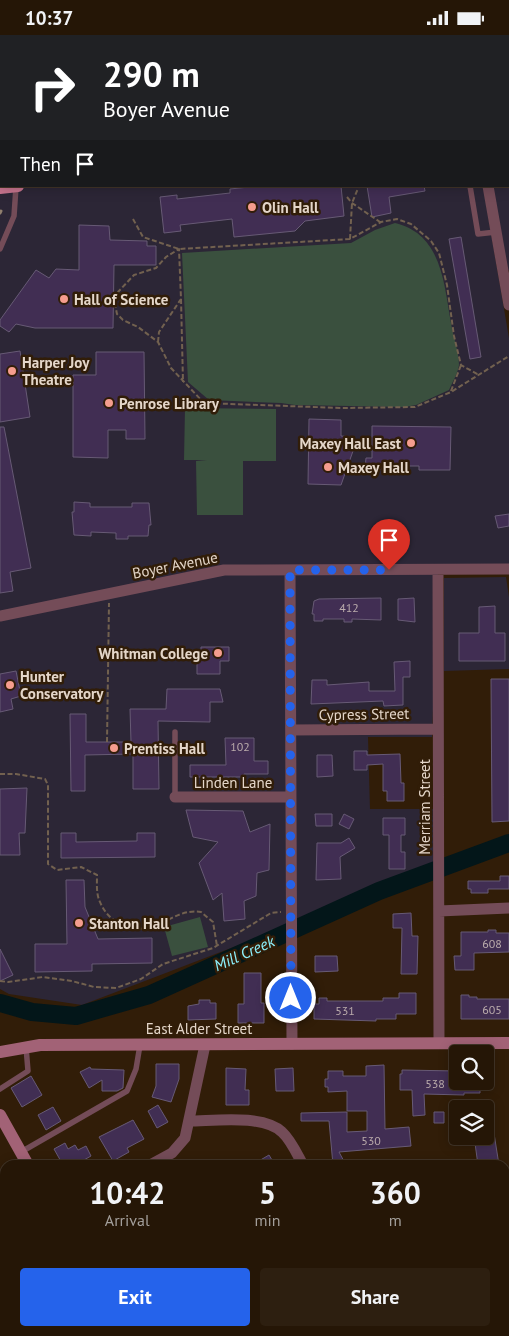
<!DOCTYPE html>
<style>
body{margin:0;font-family:"PT Sans",sans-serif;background:#2d1f10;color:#f1f3f6;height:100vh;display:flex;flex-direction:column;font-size:19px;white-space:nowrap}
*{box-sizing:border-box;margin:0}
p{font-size:16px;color:#a39f9b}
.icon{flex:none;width:28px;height:28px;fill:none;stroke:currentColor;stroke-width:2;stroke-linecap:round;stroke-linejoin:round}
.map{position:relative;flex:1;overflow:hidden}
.drawer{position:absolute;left:0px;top:1125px;width:510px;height:176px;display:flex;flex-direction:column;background:#251606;border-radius:15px 15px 0 0;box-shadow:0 2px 12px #0003,0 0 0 1px #423528}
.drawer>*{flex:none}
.guide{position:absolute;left:0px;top:0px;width:510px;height:152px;box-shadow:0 2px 12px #0003,0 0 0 1px #423528;background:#202124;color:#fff;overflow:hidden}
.tools{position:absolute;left:449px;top:1010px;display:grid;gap:10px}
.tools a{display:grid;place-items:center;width:45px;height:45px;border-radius:5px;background:#251606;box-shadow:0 2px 12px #0003,0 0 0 1px #423528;font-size:25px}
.pin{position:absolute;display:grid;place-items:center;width:42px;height:42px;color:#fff;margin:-51px -21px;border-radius:50% 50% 50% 0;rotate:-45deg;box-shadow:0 0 5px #0007}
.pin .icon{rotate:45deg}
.me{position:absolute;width:55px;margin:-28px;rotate:0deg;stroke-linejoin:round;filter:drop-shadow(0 0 4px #0008)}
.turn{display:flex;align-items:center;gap:18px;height:105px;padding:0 20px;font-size:22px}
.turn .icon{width:65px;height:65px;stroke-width:2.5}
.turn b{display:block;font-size:35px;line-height:42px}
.then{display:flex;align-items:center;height:48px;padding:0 20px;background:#0003;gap:10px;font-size:19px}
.eta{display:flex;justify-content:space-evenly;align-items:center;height:85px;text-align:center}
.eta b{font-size:30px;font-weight:600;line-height:35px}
.button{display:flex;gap:10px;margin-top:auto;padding:10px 20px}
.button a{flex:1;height:58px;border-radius:5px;background:#2563eb;color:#fff;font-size:20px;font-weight:600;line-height:58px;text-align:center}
.button a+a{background:#2d1f10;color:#f1f3f6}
.status{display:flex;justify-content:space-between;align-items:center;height:35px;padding:0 25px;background:#251606;direction:ltr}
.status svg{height:14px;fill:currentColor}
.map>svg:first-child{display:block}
</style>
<div class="status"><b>10:37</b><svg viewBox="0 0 49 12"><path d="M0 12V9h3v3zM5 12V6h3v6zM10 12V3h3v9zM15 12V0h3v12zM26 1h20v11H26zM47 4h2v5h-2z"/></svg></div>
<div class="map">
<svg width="509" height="1301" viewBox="0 0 509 1301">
<rect width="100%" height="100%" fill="#311d08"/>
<path fill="#2c2636" d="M509 134V235L507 236 489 151H509Z
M0 149 1 151H483L509 303V532L438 535 432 702H368L370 774H433V836L82 970 9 959 0 954Z
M506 542 509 562V634L444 636V543Z"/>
<path fill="#3a503e" d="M395 188C442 199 444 249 451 288 453 301 459 317 459 330 458 338 452 348 449 355L416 370 405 372 295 370 281 368 209 365 188 347 182 218 351 208 375 195Z
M185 373 276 374V426H243V480H197L196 426 207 425H184Z
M200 882 208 912 172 921 164 892Z"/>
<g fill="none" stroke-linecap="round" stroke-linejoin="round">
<path stroke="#031619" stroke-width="18" d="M0 968 32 977 76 981 149 960 379 856 509 808"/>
</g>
<path fill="#412e53" stroke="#675a75" d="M259 151H341L344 181 305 186 295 196 234 202 232 184 180 190 181 196 164 198 160 162 177 160V164L230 158V154Z
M367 151H424L425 156 389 162 391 178 372 182Z
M79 190 109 191 110 205 147 206V211H156V230H114L113 293H35L16 289 9 297 0 291V285L36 235 49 243 56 234 79 235Z
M461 202 481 322 470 324 449 204Z
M20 316 30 382 0 387V319Z
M96 317H144L145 404H126V395H108V423L73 422V340H96Z
M309 384 341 385V401L353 402V416L341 450 308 449Z
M372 391 451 392 450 435H419V431H385V434H365L366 423H372Z
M0 392H4L31 533 10 537 13 556 0 558Z
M74 467 90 468V472H132V468H149L151 490H149L148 501H128V504H116V498L91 497V501L74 500 72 477H74Z
M509 479V491L498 493 495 481Z
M381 563V585L352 584V587H344V584H323V586H314V579H312L314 566 319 564Z
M414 563 415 587 398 585V564Z
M495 571V598H505V626H459V598H479V572Z
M201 612H229V626H220V639H197V625H201Z
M410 626V642H403V670L384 671 383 666 311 669 312 645H327V650L369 647V656H395L394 627Z
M16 636 21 661 11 664 13 674 0 677V639Z
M491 644H509V786L492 787Z
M167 654H220L223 667H210V687L158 686 159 754H133V719L85 720V756H71L70 679H86V707H131L130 674H166Z
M225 703H254V726H268V739H244V742H190V730H226Z
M354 716H367V720L400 719 401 748H404V766H387V756H383V729L367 730V735H354Z
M317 720H332L333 741 317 742Z
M27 753 25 798H19L20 820H0V754Z
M186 775 243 776 250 797 270 789 269 835 257 838 256 861 244 866 245 884 224 886 222 858 213 865 199 828 218 807 193 802Z
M315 779H332V791H316Z
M344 779 354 784 349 794 339 789Z
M383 783H405V800H401V817H405V834H389V800H383Z
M61 798H76V807L137 806V798H155V822L61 823Z
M349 803 355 813 340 822 341 844 316 845 317 808H341Z
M500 841H509V854H488V858H471V854H468V846H500Z
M66 845H84L85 872 98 904 152 903V928L92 929V936L35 937V909H67Z
M411 878 412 901H418L417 939H401L402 893H393V879Z
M488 895H496V898H509V917L474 918V935H455L454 921H461V897H488Z
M0 914 13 940 0 946Z
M315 921H337L338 936 315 937Z
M244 938H261V968H264V988H238V969H244Z
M399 958H416V979H396V984H376V986L314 984V969H319V963H327V966H383V963H399Z
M461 960H469V962H477V964H509V984H461Z
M199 965H210V968H216V984L188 985V971L199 969Z
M156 1029H179V1044L171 1067 152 1062 156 1051Z
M384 1030 385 1094 409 1092 411 1111 339 1117 346 1130H333L329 1086H301V1078L347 1077V1097L367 1096V1076H347V1056L328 1057V1052H325V1044H328V1036H343V1041H366V1031Z
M90 1032 91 1034 124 1035 123 1053 117 1056H102V1045L89 1053 80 1037Z
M226 1033 246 1034 245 1055H249V1070H226Z
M293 1033 294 1056H276L275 1034Z
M402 1035 458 1036V1046H480V1058H464V1060L424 1059 425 1080 413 1081 412 1055H400V1039H402Z
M31 1041 42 1060 22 1072 11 1053Z
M158 1070 168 1087 157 1093 148 1076Z
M53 1072 61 1086 46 1095 38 1080Z
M434 1077H444V1088H434Z
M133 1085 144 1104 127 1113 129 1117 113 1126 99 1102Z
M493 1092 499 1130H478L474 1101H485V1093Z
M65 1108 68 1114 75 1110 78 1115 86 1111 91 1121 75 1130H63L54 1114Z
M269 1120 275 1130H252Z"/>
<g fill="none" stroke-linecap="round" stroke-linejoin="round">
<path stroke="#72614f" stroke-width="2" stroke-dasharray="5 2.5" stroke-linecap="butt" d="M347 162 352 168 380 187
M133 184 143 202 179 214 350 204 381 187 397 184 411 189 431 206 439 218 447 250 454 301 461 330 479 340
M350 204 352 168 359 151
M181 264 183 347
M158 307 159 297 181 264 179 214 166 222 156 233 134 240 118 257 115 269 117 279 123 285 138 292 158 307 171 333 204 368 342 373 415 372 451 357 509 321
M451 356 461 330
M107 707 109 568
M0 739H16L45 744 48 750V829L57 835 81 832 97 840C97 849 96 859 100 867 108 887 130 898 151 892 169 887 180 874 201 877L213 887 217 911
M0 946 8 947 43 942 72 946 94 952 116 953 141 944 163 929 213 913 271 878 281 877"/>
<path stroke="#744c58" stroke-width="5.5" d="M470 151 478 199 496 197
M0 214 14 181 16 152
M175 762V697
M0 1054 28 1036 26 1012
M21 1117 127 1056 136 1034 140 1010
M505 1231H509"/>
<path stroke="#744c58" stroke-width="11" d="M13 0V1
M201 1 202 0
M460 1V0
M488 151 509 270
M290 535 292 1009
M438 535 439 1008
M0 581 224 535 509 534
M291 695 438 694
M175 762H291
M439 876 509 873
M189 1086C213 1086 263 1079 282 1097 291 1105 297 1119 303 1130
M150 1130 172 1118 185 1103 205 1010
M0 1154 5 1152
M505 1157 509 1156
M398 1296 401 1301
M232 1301 241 1296"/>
<path stroke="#a26276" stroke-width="12" d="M0 1017 40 1010 509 1008
M0 1080 28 1130
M123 1296 126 1301"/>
<path stroke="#c6738d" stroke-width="12" d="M0 142H1
M0 153 18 151"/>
<path stroke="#907f6e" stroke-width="3" d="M0 178 1 176"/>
</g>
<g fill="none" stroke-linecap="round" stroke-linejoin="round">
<path stroke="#2563eb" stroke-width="9" stroke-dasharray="0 16.2" d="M291 963 290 535H389"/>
</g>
<g fill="#f59d8e" stroke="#311d08" stroke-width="2">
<circle cx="252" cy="172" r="5"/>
<circle cx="64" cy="264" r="5"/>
<circle cx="12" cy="336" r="5"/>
<circle cx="109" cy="368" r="5"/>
<circle cx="411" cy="408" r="5"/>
<circle cx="328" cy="432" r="5"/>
<circle cx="218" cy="618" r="5"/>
<circle cx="10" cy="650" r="5"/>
<circle cx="114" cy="713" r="5"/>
<circle cx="79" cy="888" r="5"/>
</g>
<g text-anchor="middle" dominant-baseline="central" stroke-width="5" stroke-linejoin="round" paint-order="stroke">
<g font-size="12" fill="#bbacac">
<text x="349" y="572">412</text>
<text x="240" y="711">102</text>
<text x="492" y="908">608</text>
<text x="492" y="974">605</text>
<text x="345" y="975">531</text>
<text x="435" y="1048">538</text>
<text x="371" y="1105">530</text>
</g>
<g font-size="15" font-weight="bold" fill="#e4d6c9" stroke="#311d08" text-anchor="start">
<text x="262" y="172">Olin Hall</text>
<text x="74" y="264">Hall of Science</text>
<text x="22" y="327">Harper Joy<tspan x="22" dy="17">Theatre</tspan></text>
<text x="119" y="368">Penrose Library</text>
<text x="401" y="408" text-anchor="end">Maxey Hall East</text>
<text x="338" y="432">Maxey Hall</text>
<text x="208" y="618" text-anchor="end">Whitman College</text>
<text x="20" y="641">Hunter<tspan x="20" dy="17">Conservatory</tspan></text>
<text x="124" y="713">Prentiss Hall</text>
<text x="89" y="888">Stanton Hall</text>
</g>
<g font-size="15" fill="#e4d6c9" stroke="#311d08">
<text transform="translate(175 530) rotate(-11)">Boyer Avenue</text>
<text transform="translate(364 679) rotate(-1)">Cypress Street</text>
<text x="233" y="747">Linden Lane</text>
<text transform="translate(424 772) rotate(-90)">Merriam Street</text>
<text x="199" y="993">East Alder Street</text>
</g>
<g font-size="16" font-style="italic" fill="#8cf1fe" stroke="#311d08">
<text transform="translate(244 918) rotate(-24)">Mill Creek</text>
</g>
</g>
</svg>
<div class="tools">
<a><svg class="icon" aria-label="search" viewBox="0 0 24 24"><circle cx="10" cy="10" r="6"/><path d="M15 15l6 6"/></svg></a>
<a><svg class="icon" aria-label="layers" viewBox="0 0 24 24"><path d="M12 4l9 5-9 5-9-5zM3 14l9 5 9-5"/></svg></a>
</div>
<div class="pin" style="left:389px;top:535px;background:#d93025"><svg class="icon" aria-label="arrive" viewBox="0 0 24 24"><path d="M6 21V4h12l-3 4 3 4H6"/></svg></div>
<svg class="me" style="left:291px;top:963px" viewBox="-20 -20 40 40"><circle r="17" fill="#2563eb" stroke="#fff" stroke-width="3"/><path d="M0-11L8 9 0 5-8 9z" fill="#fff"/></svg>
<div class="guide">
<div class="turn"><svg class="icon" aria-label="right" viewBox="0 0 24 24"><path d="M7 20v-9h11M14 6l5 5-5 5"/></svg><div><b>290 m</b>Boyer Avenue</div></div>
<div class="then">Then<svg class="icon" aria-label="arrive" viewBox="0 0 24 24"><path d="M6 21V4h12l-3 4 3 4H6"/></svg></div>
</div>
<section class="drawer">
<div class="eta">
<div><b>10:42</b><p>Arrival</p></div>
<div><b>5</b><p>min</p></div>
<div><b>360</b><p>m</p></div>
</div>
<div class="button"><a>Exit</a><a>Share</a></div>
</section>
</div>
